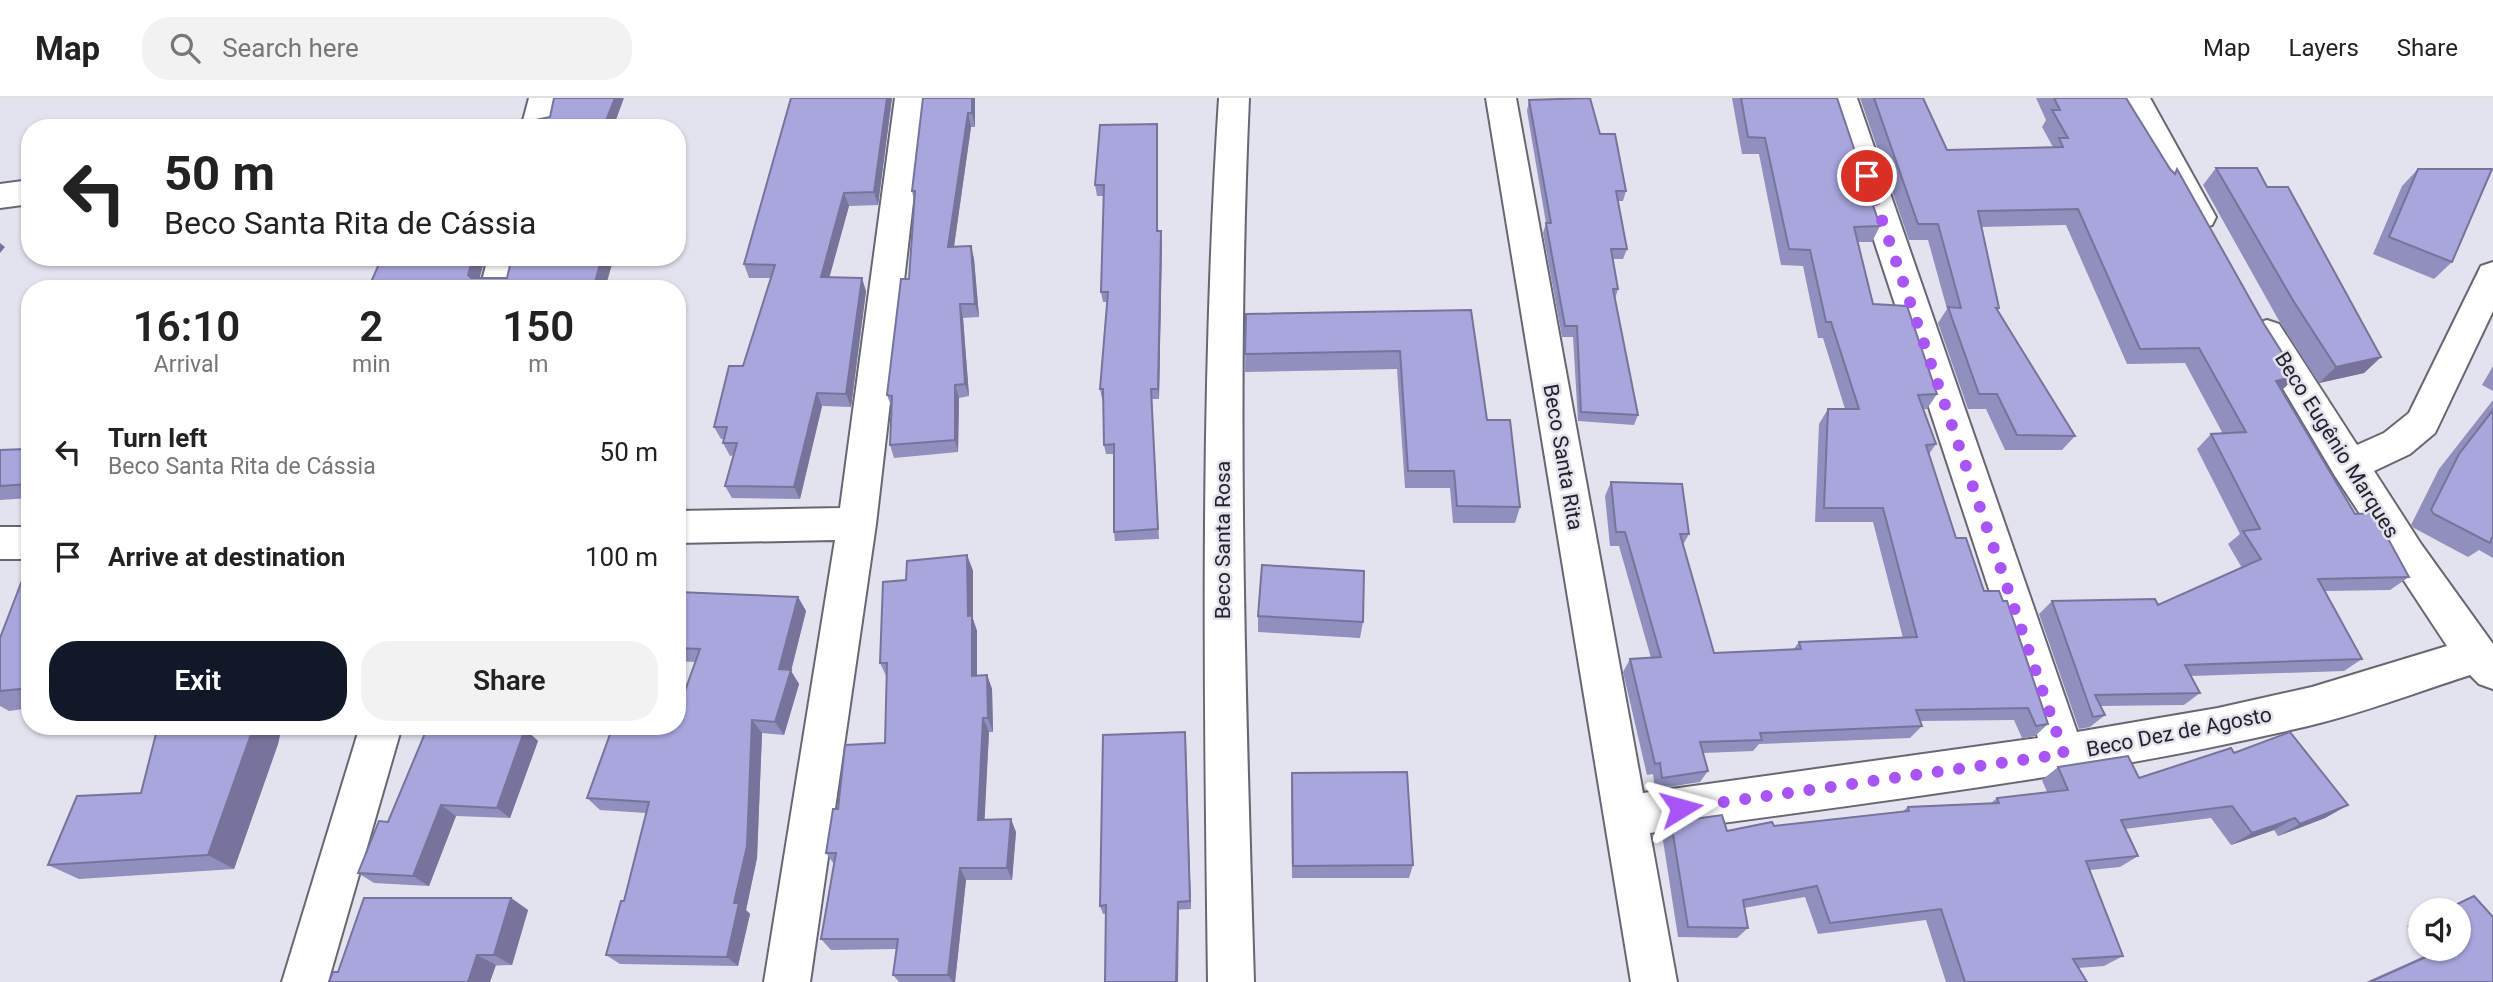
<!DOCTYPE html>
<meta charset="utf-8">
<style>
body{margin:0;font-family:Roboto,sans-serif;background:#f2f2f2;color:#222;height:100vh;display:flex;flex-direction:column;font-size:26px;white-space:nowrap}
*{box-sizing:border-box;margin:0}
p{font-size:23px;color:#767676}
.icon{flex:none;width:38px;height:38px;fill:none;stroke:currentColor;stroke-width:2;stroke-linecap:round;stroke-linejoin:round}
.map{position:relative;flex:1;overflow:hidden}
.sheet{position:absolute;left:21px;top:182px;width:665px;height:455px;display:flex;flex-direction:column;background:#fff;border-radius:28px;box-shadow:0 2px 5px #0004}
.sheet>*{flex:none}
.hud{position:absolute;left:21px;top:21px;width:665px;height:147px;border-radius:28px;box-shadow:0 2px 5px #0004;background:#fff;color:#222;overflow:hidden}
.buttons{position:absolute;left:2408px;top:800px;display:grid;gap:14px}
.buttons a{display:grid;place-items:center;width:63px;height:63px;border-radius:50%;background:#fff;box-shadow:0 2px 5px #0004;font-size:35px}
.pin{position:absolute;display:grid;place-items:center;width:60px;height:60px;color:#fff;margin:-30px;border:4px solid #fff;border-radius:50%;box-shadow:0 2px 7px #0007}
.me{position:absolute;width:77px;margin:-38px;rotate:82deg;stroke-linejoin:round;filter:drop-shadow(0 0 5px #0008)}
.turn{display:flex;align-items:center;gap:24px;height:147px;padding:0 28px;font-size:32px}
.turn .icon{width:91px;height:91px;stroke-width:2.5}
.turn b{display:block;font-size:49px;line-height:60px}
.eta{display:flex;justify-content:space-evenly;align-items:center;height:119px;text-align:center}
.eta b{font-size:42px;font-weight:600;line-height:49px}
.cta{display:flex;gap:14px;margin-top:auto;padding:14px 28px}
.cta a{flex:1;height:80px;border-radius:28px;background:#111827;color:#fff;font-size:28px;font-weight:600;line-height:80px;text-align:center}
.cta a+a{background:#f2f2f2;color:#222}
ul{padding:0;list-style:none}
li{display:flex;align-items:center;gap:21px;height:105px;padding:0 28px}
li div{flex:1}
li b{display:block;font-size:26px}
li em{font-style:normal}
header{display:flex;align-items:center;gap:42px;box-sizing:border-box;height:98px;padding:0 35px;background:#fff;border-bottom:2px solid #e0e0e0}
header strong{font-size:33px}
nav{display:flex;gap:38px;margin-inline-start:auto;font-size:24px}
.search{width:490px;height:63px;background:#f2f2f2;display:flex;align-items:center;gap:18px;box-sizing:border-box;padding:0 24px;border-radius:28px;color:#767676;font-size:26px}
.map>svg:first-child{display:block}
</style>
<header>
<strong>Map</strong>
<div class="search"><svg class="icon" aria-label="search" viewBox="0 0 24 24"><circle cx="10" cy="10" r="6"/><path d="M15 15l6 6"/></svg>Search here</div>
<nav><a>Map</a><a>Layers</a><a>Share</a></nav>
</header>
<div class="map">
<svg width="2493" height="884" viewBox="0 0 2493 884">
<rect width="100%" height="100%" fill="#e3e3ef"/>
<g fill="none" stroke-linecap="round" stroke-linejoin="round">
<g stroke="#676772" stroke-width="4">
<path id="street" d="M529 0H559L553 30H521Z
M895 0H925L876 426 810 884H764L835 442 677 445V413L840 410Z
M1219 0H1249C1236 295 1245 589 1254 884H1208C1204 589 1200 295 1219 0Z
M1486 0H1516L1643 695 2038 640 1827 0H1857L2077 634 2218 610 2312 589 2447 548 2335 378 2250 235 2255 226 2267 222 2279 226 2357 347 2384 335 2409 315 2481 168 2493 164V213L2435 335 2410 356 2374 373 2421 446 2493 546V591L2479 586 2470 577C2417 594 2363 615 2308 628 2092 679 1870 704 1650 735L1677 884H1631Z
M2120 0H2150L2216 119 2212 127 2200 131 2188 127Z
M30 82V106L0 110V86Z
M488 159H522L514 191H480Z
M0 429H30V461H0Z
M360 628H402L328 884H282Z"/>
</g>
<use href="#street" fill="#fff" fill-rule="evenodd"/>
</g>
<path fill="#908fbd" d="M892 0 878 107 849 108 829 179 866 193 851 309 822 308 800 401 732 400 725 388 734 357 730 358 723 345 724 341H721L714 329 743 268 771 180H749L744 166 790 8Z
M923 0H975V29H971L954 149 971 148 974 161 979 219 963 220 969 298 959 300 958 354 894 360 890 347 891 308 887 297 909 181 914 103 912 93Z
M1732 0H1837L1880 128 1872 144H1858L1873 206 1937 296 1927 311H1923L1936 346 1929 356 1956 440 1984 493 2048 626 2035 638 2022 640 2014 622 1920 623 1922 628 1910 640 1759 646 1753 653 1703 655 1708 673 1700 684 1655 691 1653 676 1647 677 1623 574 1630 561 1651 560 1619 448H1610L1605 398 1611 384 1689 436 1683 447 1714 555 1793 552 1799 544 1903 540 1873 424H1815L1819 326 1828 311H1845L1823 240H1818L1803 168 1781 167 1759 56H1742Z
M1860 0H1923L1947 52 2053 49 2042 29 2046 22 2036 0H2126L2170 71 2174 76 2177 71 2282 293 2355 416 2409 479 2390 492 2325 493 2362 561 2344 573 2191 578 2200 595 2184 607 2100 608 2105 617 2090 629 2079 631 2039 516 2052 503 2158 507 2242 470 2228 446 2240 436 2197 351 2211 336H2223L2185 265 2127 266 2066 127 1981 129 1999 210 1998 212 2075 338 2062 352H2005L1986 311H1968L1938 225 1947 211 1928 142H1909Z
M1529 2 1600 36 1626 93 1623 103H1618L1627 151 1623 161H1613L1618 191 1615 201 1638 317 1634 327 1578 323 1573 239H1562L1543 135 1546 125 1527 13Z
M1157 26 1158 133 1162 144 1159 301H1152L1159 441 1115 443 1114 434V356H1106L1104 347 1103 301H1102L1100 291 1107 204H1103L1101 194 1104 98H1097L1095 87Z
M2216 70 2267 89 2381 259 2364 275 2319 285 2278 221 2203 87Z
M2418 71 2452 164 2434 181 2373 156 2402 88Z
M1471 212 1487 322 1520 409 1515 425H1453L1450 390H1405L1397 271 1245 274 1246 216Z
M2493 268V293L2482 287Z
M2493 302V460L2479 452 2468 459 2414 430 2411 427 2439 371Z
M30 342V400L0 402V352L25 351Z
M967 457 973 473V521L977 533V578L987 577 992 591 993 634H989L984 722 1016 734 1012 782H966L955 884H899L893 877 896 851 831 852 821 841 834 766 826 755 838 711 885 645 887 580 880 565 906 482Z
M30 471V610L9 613 0 608V540Z
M677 494 798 499 806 513 791 573 799 586 784 637 762 635 757 760 746 812 750 816 738 868 620 866 606 857 624 803 646 715 600 712 587 700 672 630 695 564 677 563Z
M1258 518 1363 524 1360 540 1258 534Z
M158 628H282L278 646 234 771 79 781 48 767 141 695Z
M495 630 525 631 538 643 510 720 456 718 429 788 374 785 358 775 388 724Z
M1185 634 1191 811 1103 816 1100 808Z
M2234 655 2348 707 2325 720 2278 738 2274 732 2231 747 2211 720 2125 731 2138 758 2120 769 2090 772 2123 858 2104 868 2078 870 2087 884H1946L1926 822 1818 836 1805 799 1744 810 1748 830 1737 840 1678 839 1662 736 1671 724 1727 733 1903 713 1908 709 1990 706 1997 700 2047 694 2042 682 2058 669 2139 680Z
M1292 675 1413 767 1409 780H1292L1291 689Z
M2474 798 2493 884H2366L2431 855 2427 850H2459V812H2442Z
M511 800 528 812 512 867 338 874Z
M2420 822V843L2407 828Z"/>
<path fill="#76749a" d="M615 0H624L613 30H603Z
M887 0H892L878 107 874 94Z
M972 0H975V29L972 15Z
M968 15 971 29 952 162 948 149Z
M1157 26 1158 37V144L1157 133Z
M844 95 849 108 826 192 821 179Z
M1161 133 1162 144 1159 301 1158 291Z
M0 145 5 149 0 155Z
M971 148 974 161 979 219 975 206Z
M473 159H481L484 164 477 190 468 177Z
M602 159H614L605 191H593Z
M862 180 866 193 851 309 846 296Z
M960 206 963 220 969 298 965 286Z
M2381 259 2364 275 2319 285 2336 269Z
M2297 278 2281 293 2276 283Z
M955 287 959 300 958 354 955 342Z
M817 295 822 308 800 401 794 389Z
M967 457 973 473V521L977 533V593L972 578 968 518Z
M798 499 806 513 791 573 799 586 784 637 775 624 779 571Z
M987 577 992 591 993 634 988 620Z
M983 620 989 634 984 734 978 722Z
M752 622 762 635 757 760 746 812 750 816 738 868 727 859 734 805Z
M254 628H282L278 646 234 771 208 757Z
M525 631 538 643 510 720 497 710Z
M1185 634 1186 644 1191 811 1190 803Z
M441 707 456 718 429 788 413 778Z
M2348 707 2325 720 2278 738 2300 726Z
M2295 720 2274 732 2231 747 2252 735Z
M1011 721 1016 734 1012 782 1007 770Z
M960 770 966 782 955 884H953L948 877Z
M511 800 528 812 512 867 494 857Z
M1178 804 1179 812 1178 884H1176Z
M477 857 496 867 490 884H468Z"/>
<path fill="#a8a6dc" stroke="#76749a" stroke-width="2" d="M554 0H615L603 30H533L535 22 550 19Z
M791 0H887L874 94 844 95 821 179 862 180 846 296 817 295 794 389 725 388 737 345H723L727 329H714L729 268H743L775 167 744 166Z
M923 0H972V15H968L948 149 971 148 975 206H960L965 286 955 287V342L890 347 892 298 887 297 901 181H909L915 93H912Z
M1590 0 1600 36H1615L1626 93H1616L1627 151H1611L1618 191H1613L1638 317 1581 314 1577 228H1565L1546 125H1551L1529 2Z
M1741 0H1837L1880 128 1854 129 1873 206 1907 208 1937 296 1918 297 1936 346 1926 347 1956 440H1966L1984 493H1999L2003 503H2007L2048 626 2036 628 2028 610 1916 612 1922 628 1760 635 1762 642 1700 644 1708 673 1662 680 1660 665 1655 666 1630 561 1661 559 1625 434H1616L1611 384 1682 386 1689 436H1680L1714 555 1801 551 1799 544 1917 539 1883 410H1824L1828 311H1859L1831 224H1826L1810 152 1789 151 1765 40 1748 39Z
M1874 0H1923L1947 52 2063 49 2059 40H2068L2052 12H2060L2054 0H2126L2170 71 2175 76 2177 71 2264 226 2297 278 2276 283 2355 416 2374 415 2409 479 2318 481 2362 561 2185 567 2200 595 2095 597 2105 617 2093 619 2052 503 2155 501 2158 507 2261 461 2243 433 2260 431 2211 336 2246 334 2199 250 2140 251 2078 111 1978 113 1999 210H1996L2075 338 2017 337 1997 296H1979L1948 209 1961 210 1938 126H1918Z
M1157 26V133H1161L1158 291H1151L1158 431 1114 434V346L1104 347 1103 291H1100L1108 194H1101L1104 87H1095L1100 27Z
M2216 70H2257L2267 89H2288L2381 259 2336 269 2294 204Z
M2418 71H2492L2452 164 2389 139Z
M382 159H473L468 177 471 180H507L512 159H602L593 191H368Z
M1471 212 1487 322H1510L1520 409 1457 408 1454 373H1408L1400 253 1245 256 1246 216Z
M2493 312V437L2490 445 2434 416 2431 412 2459 356Z
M30 342V386L0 388V352L25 351Z
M967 457 968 518 972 517V578L987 577 988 620H983L978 722 1011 721 1007 770H960L948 877H893L898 841H821L836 755H826L833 711H838L845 647 885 645 887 565H880L883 484 906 482 907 463Z
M1262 467 1364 473 1363 524 1258 518Z
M30 471V590L0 593V540L26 472Z
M677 494 798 499 779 571 791 572 775 624 752 622 747 748 734 805H739L727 859 606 857 621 803H624L649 704 587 700 613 628H651L672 630V628H677V615L700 551 677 550Z
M158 628H254L208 757 48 767 77 698 141 695Z
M428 628H477L525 631 497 710 441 707 413 778 358 775 379 723 388 724Z
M1185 634 1190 803 1178 804 1176 884H1105L1106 807 1100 808 1103 637Z
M2290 634 2348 707 2300 726 2295 720 2252 735 2232 708 2121 722 2138 758 2086 763 2123 858 2073 861 2087 884H1965L1941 811 1830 825 1817 788 1743 802 1748 830 1688 829 1671 724 1722 717 1727 733 1772 724 1774 728 1909 713 1908 709 1999 705 1997 700 2068 692 2058 669 2128 658 2139 680 2231 650 2234 655Z
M1407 674 1413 767 1293 768 1292 675Z
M2474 798 2493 819V884H2370L2446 850H2459V812H2445Z
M364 800H511L494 857H477L468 884H329L333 874H338Z"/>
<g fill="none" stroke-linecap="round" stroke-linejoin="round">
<path stroke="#a855f7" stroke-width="12" stroke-dasharray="0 21.6" d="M1681 710 2064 656 1867 78"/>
</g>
<g text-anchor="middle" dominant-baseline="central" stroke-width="5" stroke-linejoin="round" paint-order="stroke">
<g font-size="21" fill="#232327" stroke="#e3e3ef">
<text transform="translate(2337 347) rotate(58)">Beco Eugênio Marques</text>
<text transform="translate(1563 359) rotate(80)">Beco Santa Rita</text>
<text transform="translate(1223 442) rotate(-90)">Beco Santa Rosa</text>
<text transform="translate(2179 634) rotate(-11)">Beco Dez de Agosto</text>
</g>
</g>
</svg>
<div class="buttons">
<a><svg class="icon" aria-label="sound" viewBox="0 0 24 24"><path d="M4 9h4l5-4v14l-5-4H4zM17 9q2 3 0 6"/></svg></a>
</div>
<div class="pin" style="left:1867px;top:78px;background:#d93025"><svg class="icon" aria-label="arrive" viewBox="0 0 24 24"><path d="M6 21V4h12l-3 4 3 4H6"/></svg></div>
<svg class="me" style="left:1681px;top:710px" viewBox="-20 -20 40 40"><path d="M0-17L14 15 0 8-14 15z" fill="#a855f7" stroke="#fff" stroke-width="4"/></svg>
<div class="hud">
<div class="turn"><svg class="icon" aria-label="left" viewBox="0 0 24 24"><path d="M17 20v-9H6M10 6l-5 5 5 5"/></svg><div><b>50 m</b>Beco Santa Rita de Cássia</div></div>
</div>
<section class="sheet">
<div class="eta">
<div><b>16:10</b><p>Arrival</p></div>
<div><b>2</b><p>min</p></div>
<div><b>150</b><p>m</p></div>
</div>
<ul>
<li><svg class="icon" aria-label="left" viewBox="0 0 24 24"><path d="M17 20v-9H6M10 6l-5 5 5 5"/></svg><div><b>Turn left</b><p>Beco Santa Rita de Cássia</p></div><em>50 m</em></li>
<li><svg class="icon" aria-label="arrive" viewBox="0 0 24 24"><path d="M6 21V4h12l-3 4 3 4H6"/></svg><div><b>Arrive at destination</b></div><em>100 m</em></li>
</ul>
<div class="cta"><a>Exit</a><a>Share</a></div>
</section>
</div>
